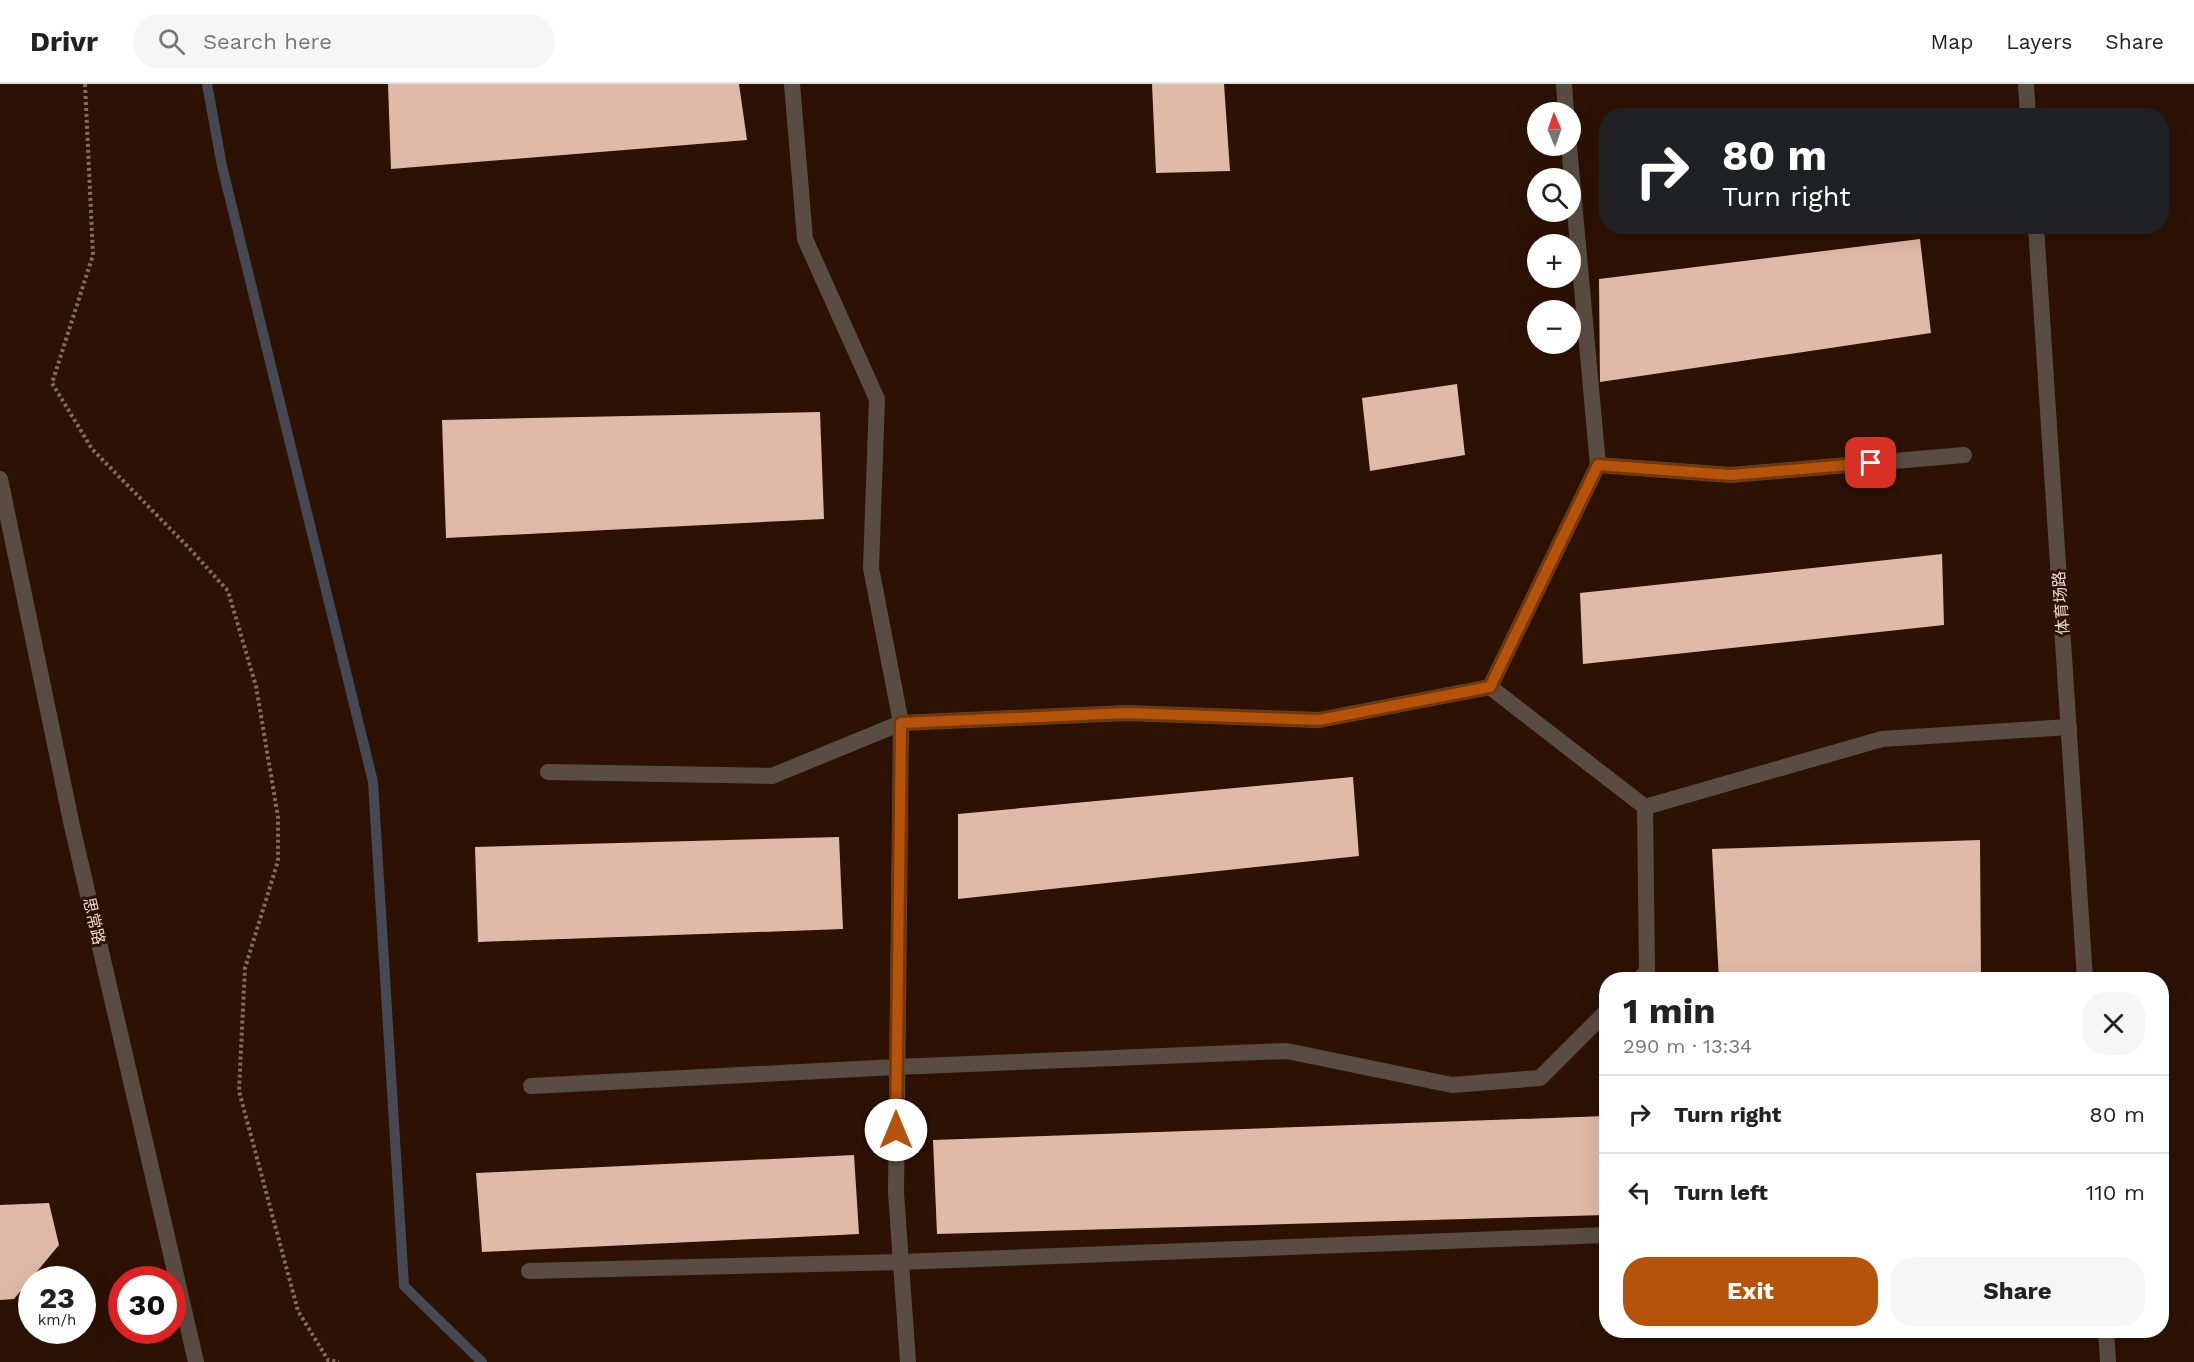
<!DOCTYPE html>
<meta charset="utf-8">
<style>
body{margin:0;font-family:"Work Sans","Noto Sans SC",sans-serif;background:#f6f6f6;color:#222;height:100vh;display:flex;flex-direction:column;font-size:22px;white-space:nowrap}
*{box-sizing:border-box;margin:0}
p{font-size:20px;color:#767676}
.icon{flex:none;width:33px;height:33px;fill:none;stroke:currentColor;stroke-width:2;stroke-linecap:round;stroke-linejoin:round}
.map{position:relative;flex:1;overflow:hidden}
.side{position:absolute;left:1599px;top:888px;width:570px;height:366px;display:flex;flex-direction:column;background:#fff;border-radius:24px;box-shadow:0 6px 24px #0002}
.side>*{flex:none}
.banner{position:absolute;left:1599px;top:24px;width:570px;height:126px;border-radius:24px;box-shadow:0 6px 24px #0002;background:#202124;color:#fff;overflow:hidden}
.needle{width:39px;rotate:358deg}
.controls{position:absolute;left:1527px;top:18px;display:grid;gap:12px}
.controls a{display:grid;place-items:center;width:54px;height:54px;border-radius:50%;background:#fff;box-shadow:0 6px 24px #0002;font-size:30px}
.speed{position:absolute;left:18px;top:1182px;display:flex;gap:12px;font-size:30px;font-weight:700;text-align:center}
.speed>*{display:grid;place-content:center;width:78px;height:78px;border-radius:50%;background:#fff;box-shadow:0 6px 24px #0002;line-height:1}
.speed small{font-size:15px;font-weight:400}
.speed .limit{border:9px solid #d22;background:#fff;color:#111}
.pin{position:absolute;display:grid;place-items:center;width:51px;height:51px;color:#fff;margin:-26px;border-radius:12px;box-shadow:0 3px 9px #0006}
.me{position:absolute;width:66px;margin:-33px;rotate:0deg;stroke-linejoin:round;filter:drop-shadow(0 0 4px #0008)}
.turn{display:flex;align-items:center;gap:21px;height:126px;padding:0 24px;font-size:27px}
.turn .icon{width:78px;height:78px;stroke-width:2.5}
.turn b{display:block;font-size:42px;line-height:51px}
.round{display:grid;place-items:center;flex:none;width:63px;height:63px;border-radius:24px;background:#f6f6f6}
.headline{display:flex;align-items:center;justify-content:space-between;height:102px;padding:0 24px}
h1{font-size:36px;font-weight:700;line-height:45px}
.cta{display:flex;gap:12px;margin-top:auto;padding:12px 24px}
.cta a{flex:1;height:69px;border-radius:24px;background:#b45309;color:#fff;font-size:24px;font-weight:700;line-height:69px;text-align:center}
.cta a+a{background:#f6f6f6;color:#222}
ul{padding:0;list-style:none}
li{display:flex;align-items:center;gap:18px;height:78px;padding:0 24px;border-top:2px solid #e0e0e0}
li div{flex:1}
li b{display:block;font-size:22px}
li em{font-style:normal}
header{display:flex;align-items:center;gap:36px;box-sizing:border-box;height:84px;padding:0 30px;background:#fff;border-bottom:2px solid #e0e0e0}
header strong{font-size:28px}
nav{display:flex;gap:33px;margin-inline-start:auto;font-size:21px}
.search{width:420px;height:54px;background:#f6f6f6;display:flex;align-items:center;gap:15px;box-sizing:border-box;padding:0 21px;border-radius:24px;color:#767676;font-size:22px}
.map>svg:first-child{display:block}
</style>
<header>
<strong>Drivr</strong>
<div class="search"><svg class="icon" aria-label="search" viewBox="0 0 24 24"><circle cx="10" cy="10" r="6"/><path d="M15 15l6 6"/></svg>Search here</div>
<nav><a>Map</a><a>Layers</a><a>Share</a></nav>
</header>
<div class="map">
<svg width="2194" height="1278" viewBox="0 0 2194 1278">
<rect width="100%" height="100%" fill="#2d1204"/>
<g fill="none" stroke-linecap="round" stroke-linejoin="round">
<path stroke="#464954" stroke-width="10" d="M207 0 222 82 373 698 404 1202 482 1278"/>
</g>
<path fill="#dfbaa8" d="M388 0H739L747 56 391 85Z
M1152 0H1224L1230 87 1156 89Z
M1920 155 1931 249 1600 298 1599 195Z
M1457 300 1465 371 1370 387 1362 314Z
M820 328 824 435 446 454 442 336Z
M1942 470 1944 541 1583 580 1580 509Z
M1353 693 1359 772 958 815V730Z
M839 753 843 845 478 858 475 763Z
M1980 756 1981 896H1719L1712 765Z
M1606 1032V1131L937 1150 933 1056Z
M854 1071 859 1150 482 1168 476 1089Z
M49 1119 59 1161 14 1215 0 1216V1121Z"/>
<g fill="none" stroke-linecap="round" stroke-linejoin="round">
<path stroke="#826b5f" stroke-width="4" stroke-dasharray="3 3" stroke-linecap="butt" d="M85 0 93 171 52 299 92 365 189 464 228 507 256 602 278 733V777L245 884 239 1007 298 1227 328 1276 339 1278"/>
<path stroke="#594d43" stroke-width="16" d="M896 1109 908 1278"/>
<path stroke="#594d43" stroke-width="16" d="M529 1187 901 1178 1606 1151"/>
<path stroke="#594d43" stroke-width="16" d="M792 0 805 155 877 315 871 484 901 639 896 1109
M1564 0 1566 28
M1569 62 1598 381 1490 603 1645 723 1647 887 1639 896
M1598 381 1731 391 1964 371
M548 688 772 692 901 639 1127 629 1319 636 1490 603
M1645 723 1882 655 2069 643
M531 1002 896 983 1287 967 1452 1001 1540 994 1606 928"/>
<path stroke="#594d43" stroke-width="16" d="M2026 0 2028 32
M2036 142 2085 896
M0 395 72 742 196 1278
M2106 1246 2108 1278"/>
</g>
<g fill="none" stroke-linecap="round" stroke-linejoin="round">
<g stroke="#753606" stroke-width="15">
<path id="route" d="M896 1046 901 639 1126 629 1319 636 1490 603 1598 381 1731 391 1871 379"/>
</g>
<use href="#route" stroke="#b45309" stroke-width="10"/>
</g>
<g text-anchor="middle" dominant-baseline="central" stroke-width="6" stroke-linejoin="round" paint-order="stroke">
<g font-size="16" fill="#ebd8cf" stroke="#2d1204">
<text transform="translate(2061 519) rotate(-94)">体育场路</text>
<text transform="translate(94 837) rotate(77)">思常路</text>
</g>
</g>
</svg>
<div class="controls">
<a><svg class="needle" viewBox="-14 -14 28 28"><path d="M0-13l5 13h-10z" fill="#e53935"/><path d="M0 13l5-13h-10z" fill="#767676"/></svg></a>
<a><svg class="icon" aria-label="search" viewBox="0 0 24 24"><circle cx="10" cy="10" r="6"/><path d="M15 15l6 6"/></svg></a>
<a>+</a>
<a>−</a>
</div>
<div class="speed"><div>23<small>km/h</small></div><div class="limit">30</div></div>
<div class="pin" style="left:1871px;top:379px;background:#d93025"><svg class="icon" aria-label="arrive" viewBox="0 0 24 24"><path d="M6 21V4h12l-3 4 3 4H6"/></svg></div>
<svg class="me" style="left:896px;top:1046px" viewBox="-20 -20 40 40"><circle r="19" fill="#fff"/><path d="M0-13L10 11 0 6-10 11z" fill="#b45309"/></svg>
<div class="banner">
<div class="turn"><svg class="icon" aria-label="right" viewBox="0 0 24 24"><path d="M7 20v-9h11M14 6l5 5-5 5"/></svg><div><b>80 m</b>Turn right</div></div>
</div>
<section class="side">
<div class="headline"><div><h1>1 min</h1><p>290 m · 13:34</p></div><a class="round"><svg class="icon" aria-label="close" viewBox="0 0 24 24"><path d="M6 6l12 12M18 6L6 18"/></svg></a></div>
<ul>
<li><svg class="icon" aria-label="right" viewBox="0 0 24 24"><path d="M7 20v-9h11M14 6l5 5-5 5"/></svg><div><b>Turn right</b></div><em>80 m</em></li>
<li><svg class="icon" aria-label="left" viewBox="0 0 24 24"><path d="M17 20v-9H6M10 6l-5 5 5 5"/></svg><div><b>Turn left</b></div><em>110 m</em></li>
</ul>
<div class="cta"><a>Exit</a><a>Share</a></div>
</section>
</div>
